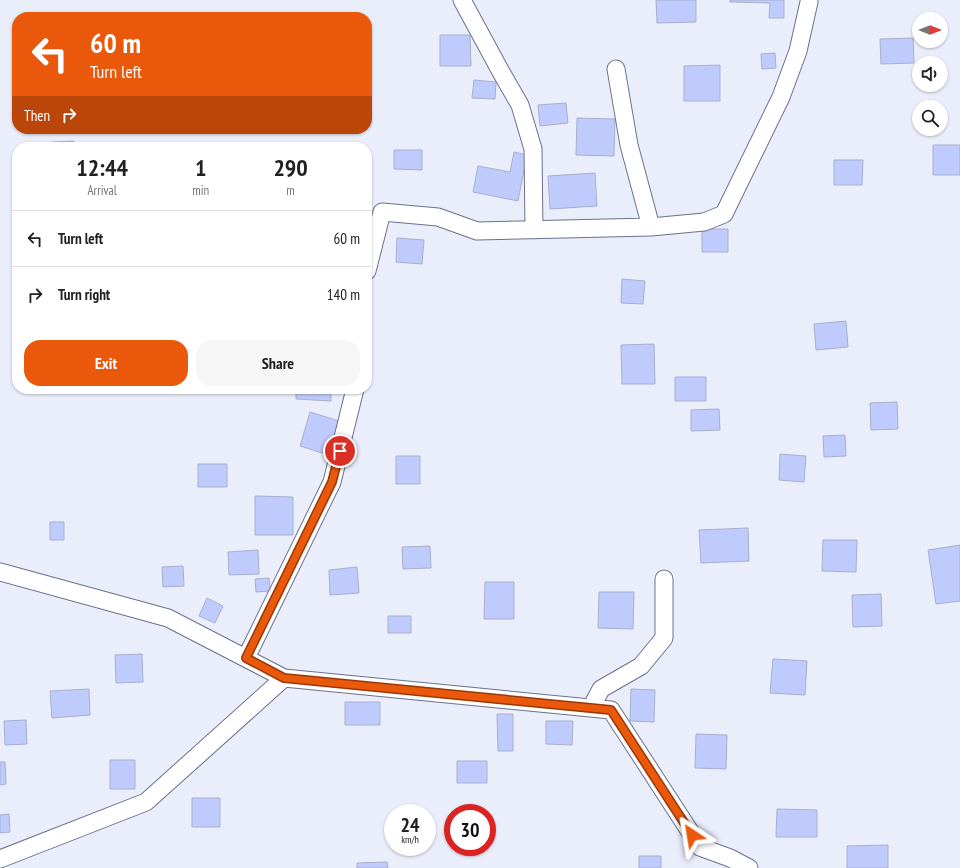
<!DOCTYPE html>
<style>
body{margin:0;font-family:"PT Sans Narrow",sans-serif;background:#f6f6f6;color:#202124;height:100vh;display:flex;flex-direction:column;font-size:15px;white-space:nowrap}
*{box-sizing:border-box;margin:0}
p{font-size:13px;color:#757577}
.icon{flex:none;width:22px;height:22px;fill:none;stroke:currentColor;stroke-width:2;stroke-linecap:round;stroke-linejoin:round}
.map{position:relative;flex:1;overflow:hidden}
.panel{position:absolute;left:12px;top:142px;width:360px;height:252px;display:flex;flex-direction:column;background:#fff;border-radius:16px;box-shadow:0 1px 3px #0004}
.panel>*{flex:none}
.top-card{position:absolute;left:12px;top:12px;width:360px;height:122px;border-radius:16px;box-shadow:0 1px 3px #0004;background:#ea580c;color:#fff;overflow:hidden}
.needle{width:26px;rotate:90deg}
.buttons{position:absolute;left:912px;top:12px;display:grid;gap:8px}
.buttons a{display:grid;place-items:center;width:36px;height:36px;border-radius:50%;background:#fff;box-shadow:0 1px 3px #0004;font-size:20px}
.speed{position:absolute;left:384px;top:804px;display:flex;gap:8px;font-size:20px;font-weight:700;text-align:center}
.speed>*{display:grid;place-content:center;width:52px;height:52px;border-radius:50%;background:#fff;box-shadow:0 1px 3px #0004;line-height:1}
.speed small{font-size:10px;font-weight:400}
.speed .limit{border:6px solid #d22;background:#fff;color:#111}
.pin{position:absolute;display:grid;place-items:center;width:34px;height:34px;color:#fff;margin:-17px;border:2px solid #fff;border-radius:50%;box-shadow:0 1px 4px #0007}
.me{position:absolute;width:44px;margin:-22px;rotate:327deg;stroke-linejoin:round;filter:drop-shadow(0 0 3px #0008)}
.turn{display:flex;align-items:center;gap:14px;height:84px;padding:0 12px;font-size:18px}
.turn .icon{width:52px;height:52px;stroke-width:2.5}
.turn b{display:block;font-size:28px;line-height:34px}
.then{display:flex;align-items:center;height:38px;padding:0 12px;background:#0003;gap:8px;font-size:15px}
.eta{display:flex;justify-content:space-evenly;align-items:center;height:68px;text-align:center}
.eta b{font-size:24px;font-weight:700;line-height:28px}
.action{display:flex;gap:8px;margin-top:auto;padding:8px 12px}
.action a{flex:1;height:46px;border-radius:16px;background:#ea580c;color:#fff;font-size:16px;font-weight:700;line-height:46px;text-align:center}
.action a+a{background:#f6f6f6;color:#202124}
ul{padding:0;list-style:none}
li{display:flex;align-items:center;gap:12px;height:56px;padding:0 12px;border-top:1px solid #e0e0e0}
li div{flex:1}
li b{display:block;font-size:15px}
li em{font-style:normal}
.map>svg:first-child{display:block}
</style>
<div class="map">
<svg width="960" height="868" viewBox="0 0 960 868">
<rect width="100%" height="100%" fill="#eaeefb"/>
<path fill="#bfcbfd" stroke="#a7afcd" d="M656 0H696V22L657 23Z
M730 0H784V18H769L770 3 730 2Z
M440 35H470L471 66H440Z
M913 38 914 63 881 64 880 39Z
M775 53 776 68 762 69 761 54Z
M720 65V101H684V66Z
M474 80 496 82 495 99 472 98Z
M566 103 568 123 540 126 538 105Z
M577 118 615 119 614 156 576 155Z
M74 141V147H53L52 142Z
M933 145H960V175H933Z
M394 150H422V170L394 169Z
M514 152 527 155 518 201 473 192 478 166 510 172Z
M834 160H863L862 185H834Z
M595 173 597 206 550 209 548 176Z
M702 229H728V252H702Z
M397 238 424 240 422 264 396 262Z
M17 261V290H15L13 262Z
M622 279 645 281 643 304 621 303Z
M846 321 848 347 816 350 814 324Z
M654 344 655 384H622L621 345Z
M675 377H706V401H675Z
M296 389H331V401L296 399Z
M897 402 898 429 871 430 870 403Z
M719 409 720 430 691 431V410Z
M310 412 339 421 329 455 300 446Z
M845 435 846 456 824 457 823 436Z
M780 454 806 456 804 482 779 480Z
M396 456H420V484H396Z
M198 464H227V487H198Z
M255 496 293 497V535H255Z
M50 522H64V540H50Z
M748 528 749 561 701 563 699 530Z
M823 540H857L856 572 822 571Z
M960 545V601L936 604 928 550Z
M430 546 431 568 403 569 402 547Z
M258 550 259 574 229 575 228 552Z
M183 566 184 586 163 587 162 567Z
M357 567 359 593 330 595 329 570Z
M269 578 270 591 256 592 255 579Z
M485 582H514V619H484Z
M599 592H634L633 629 598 628Z
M881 594 882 626 853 627 852 595Z
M207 598 223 606 215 623 199 616Z
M388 616H411V633H388Z
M142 654 143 682 116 683 115 655Z
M773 659 807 661 805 695 770 693Z
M89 689 90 715 52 718 50 691Z
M631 689 655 690 654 722 630 721Z
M345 702H380V725H345Z
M497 714H513V751H498Z
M26 720 27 744 5 745 4 721Z
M546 721H573L572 745 546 744Z
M696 734 727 735 726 769 695 768Z
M110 760H135V789H110Z
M457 761H487V783H457Z
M0 762H5L6 784 0 785Z
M192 798H220V827H192Z
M777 809 817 810V837H776Z
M9 814 10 832 0 833V815Z
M888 845V868H847V846Z
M639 856H661V868H639Z
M387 862 388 868H357V863Z"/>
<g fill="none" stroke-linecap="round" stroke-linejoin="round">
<g stroke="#6a718c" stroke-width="19">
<path id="minor" d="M462 0 501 72 520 105 533 149 534 230
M616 69 629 145 651 227
M367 271 382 212 438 217 477 231 651 227 704 222 724 214 781 97 798 51 809 2
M0 572 168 618 284 678 611 710 700 847 730 858 749 868
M246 658 332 482 355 389
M591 708 601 689 641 666 664 638V579
M0 859 146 802 284 678"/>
</g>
<use href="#minor" stroke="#fff" stroke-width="17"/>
</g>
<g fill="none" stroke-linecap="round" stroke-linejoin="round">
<g stroke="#983908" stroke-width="10">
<path id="route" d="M340 451 332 482 246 658 284 678 611 710 692 835"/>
</g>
<use href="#route" stroke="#ea580c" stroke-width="7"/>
</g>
</svg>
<div class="buttons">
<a><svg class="needle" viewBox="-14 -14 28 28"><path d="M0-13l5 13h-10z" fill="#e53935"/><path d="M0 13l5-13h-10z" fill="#757577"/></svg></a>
<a><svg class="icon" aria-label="sound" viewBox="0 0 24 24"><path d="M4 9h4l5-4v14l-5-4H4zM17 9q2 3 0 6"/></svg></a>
<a><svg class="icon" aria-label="search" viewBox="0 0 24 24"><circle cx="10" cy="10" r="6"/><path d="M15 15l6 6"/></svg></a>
</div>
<div class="speed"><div>24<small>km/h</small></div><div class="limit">30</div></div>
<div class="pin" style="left:340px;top:451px;background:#d93025"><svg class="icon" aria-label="arrive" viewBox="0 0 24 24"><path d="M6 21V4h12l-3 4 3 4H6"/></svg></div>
<svg class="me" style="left:692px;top:835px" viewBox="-20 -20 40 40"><path d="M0-17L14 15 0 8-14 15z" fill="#ea580c" stroke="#fff" stroke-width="4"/></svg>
<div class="top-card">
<div class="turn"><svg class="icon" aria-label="left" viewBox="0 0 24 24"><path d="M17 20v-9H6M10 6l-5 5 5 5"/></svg><div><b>60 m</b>Turn left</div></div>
<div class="then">Then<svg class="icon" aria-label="right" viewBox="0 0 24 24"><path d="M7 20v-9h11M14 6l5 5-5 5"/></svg></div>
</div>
<section class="panel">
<div class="eta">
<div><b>12:44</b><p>Arrival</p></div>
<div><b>1</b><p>min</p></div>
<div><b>290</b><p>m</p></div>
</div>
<ul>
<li><svg class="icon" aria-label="left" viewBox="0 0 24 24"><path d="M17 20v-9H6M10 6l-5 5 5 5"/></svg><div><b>Turn left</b></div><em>60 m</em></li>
<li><svg class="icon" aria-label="right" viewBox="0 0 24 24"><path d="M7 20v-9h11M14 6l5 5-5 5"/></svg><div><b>Turn right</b></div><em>140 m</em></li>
</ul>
<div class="action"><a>Exit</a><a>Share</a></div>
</section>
</div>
